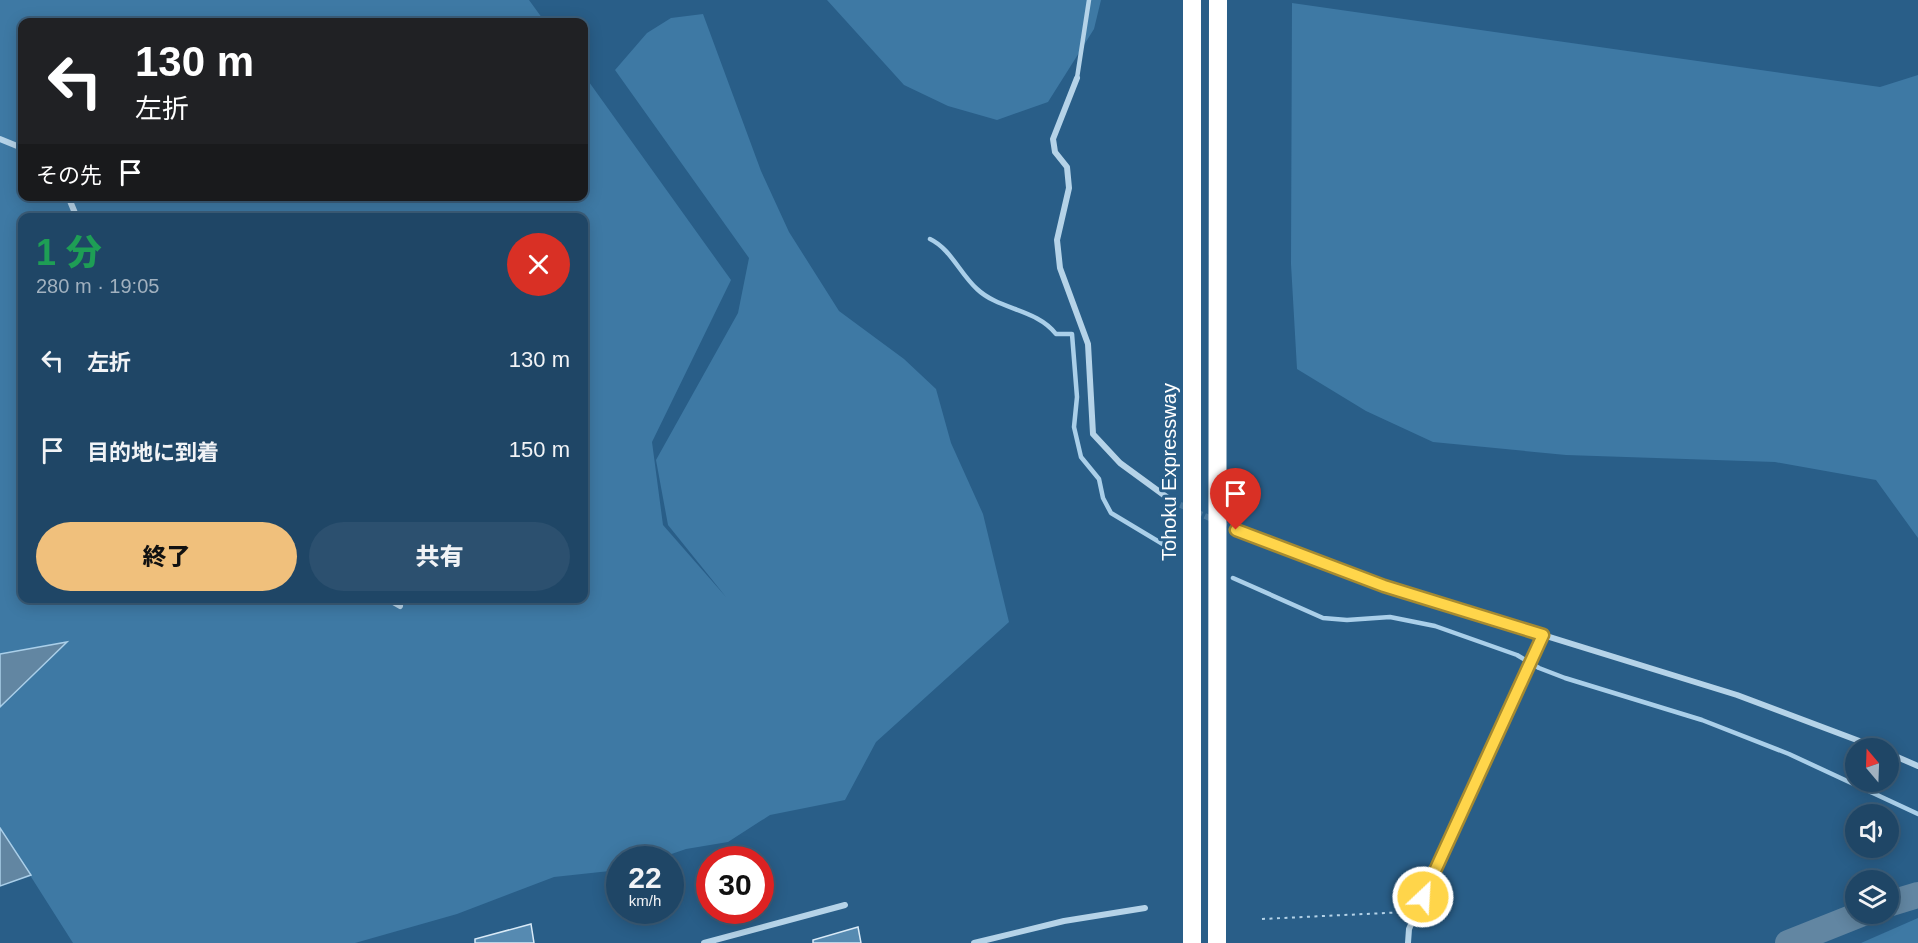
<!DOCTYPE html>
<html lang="ja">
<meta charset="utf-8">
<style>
body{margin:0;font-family:Arial,"Noto Sans JP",sans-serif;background:#2c506f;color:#f1f3f6;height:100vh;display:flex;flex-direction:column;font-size:22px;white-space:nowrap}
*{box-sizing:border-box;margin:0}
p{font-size:20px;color:#a1b1bf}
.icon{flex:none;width:33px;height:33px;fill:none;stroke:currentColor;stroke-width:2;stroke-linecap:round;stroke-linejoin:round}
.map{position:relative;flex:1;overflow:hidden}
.side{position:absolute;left:18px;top:213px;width:570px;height:390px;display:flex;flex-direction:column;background:#1f4666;border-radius:12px;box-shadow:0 3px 15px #0003,0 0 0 2px #3c5e7a}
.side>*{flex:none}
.hud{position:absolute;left:18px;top:18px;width:570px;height:183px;border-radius:12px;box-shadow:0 3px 15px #0003,0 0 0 2px #3c5e7a;background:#202124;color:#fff;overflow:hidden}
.needle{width:39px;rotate:341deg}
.tools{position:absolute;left:1845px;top:738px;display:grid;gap:12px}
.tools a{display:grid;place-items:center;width:54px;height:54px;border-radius:50%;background:#1f4666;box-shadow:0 3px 15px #0003,0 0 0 2px #3c5e7a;font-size:30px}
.speed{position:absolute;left:606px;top:846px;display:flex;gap:12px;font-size:30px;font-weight:700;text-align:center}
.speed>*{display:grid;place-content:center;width:78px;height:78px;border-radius:50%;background:#1f4666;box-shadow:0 3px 15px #0003,0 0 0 2px #3c5e7a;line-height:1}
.speed small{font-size:15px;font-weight:400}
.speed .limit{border:9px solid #d22;background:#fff;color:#111}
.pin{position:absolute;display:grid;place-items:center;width:51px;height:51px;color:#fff;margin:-62px -26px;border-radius:50% 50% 50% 0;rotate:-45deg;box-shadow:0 0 6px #0007}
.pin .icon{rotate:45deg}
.me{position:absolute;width:66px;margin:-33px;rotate:25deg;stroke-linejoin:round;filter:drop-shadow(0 0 4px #0008)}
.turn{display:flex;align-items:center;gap:21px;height:126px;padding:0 18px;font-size:27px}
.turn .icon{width:78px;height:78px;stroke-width:2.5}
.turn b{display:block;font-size:42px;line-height:51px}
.then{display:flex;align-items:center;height:57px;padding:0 18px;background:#0003;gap:12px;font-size:22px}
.round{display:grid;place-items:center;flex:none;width:63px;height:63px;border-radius:32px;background:#2c506f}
.summary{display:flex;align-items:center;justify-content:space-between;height:102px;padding:0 18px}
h1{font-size:36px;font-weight:800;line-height:45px;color:#1e9e55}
.cta{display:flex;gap:12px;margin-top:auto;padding:12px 18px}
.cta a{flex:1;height:69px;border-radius:36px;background:#f0c07c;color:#111;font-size:24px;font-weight:800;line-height:69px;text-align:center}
.cta a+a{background:#2c506f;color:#f1f3f6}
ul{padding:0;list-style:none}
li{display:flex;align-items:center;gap:18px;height:90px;padding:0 18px}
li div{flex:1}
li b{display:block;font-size:22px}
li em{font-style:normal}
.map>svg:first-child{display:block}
</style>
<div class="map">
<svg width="1918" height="943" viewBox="0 0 1918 943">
<rect width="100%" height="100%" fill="#295e88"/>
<path fill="#3e79a4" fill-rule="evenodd" d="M0 0H529L545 22H22V196H584V75L731 280 652 442 663 525 726 597 668 525 656 460 738 313 749 258 615 70 647 33 671 18 703 14 761 171 789 232 839 311 904 359 936 389 951 443 983 514 1009 622 876 742 845 800 770 815 728 842 686 849 657 859 620 860 619 870 554 877 457 914 355 943H73L0 828V707L66 642 0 654ZM22 218H584V598H22Z
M827 0H1101L1094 29 1048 102 997 120 948 106 904 85Z
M1292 3 1880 87 1918 75V538L1876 480 1775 462 1566 455 1433 442 1366 411 1297 369 1291 264Z
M1918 918V943H1861Z"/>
<path fill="#6286a2" stroke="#aacfe9" stroke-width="1.5" d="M67 642 0 707V654Z
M0 828 31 875 0 886Z"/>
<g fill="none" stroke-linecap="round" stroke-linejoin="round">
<path stroke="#aacfe9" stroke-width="4.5" d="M930 239C951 249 960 274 977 289 999 310 1037 309 1056 334H1072L1077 397 1074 427 1081 457 1099 479 1103 498 1111 513 1171 549
M1233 578 1323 618 1347 620 1390 617 1435 626 1517 655 1539 668 1565 678 1702 720 1789 754 1918 814"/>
<path stroke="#6286a2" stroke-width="26" d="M1888 904 1918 895
M1788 943 1861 914"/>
</g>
<path fill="#568ab1" stroke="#d9eaf7" stroke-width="1.5" d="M531 924 534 943H475V939Z
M858 927 861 943H813V940Z"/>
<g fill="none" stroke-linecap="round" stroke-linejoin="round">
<path stroke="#49769a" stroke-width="6" stroke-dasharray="6 3" stroke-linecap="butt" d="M1172 501 1236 530"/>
<path stroke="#b5d3e8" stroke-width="2" stroke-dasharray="3 4.5" stroke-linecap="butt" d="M1262 919 1406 912"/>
<path stroke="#b5d3e8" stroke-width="4.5" d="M1077 78 1089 0"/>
<path stroke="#b5d3e8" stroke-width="6" d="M1077 78 1053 139 1055 152 1067 167 1069 188 1057 240 1060 268 1088 344 1093 434 1120 463 1172 501
M0 139 22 148
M68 196 77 218
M1236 530 1384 586 1737 695 1878 748
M386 598 400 606
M1888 753 1918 766
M704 943 845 905
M974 943 1064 921 1145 908
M1408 943 1409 929 1423 897 1543 635"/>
<path stroke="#fff" stroke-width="18" d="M1192 943V0
M1217 943 1218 0"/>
</g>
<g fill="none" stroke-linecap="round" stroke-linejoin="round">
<g stroke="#a68a30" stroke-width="15">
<path id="route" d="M1236 530 1384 586 1543 635 1423 897"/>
</g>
<use href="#route" stroke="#ffd54a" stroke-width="10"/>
</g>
<g text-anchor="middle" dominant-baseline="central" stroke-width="6" stroke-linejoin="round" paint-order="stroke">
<g font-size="20" fill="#fff" stroke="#295e88">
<text transform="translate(1169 472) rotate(-90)">Tohoku Expressway</text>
</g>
</g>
</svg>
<div class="tools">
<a><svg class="needle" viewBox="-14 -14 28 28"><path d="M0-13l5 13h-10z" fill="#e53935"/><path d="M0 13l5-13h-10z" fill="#a1b1bf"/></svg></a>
<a><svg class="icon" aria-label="sound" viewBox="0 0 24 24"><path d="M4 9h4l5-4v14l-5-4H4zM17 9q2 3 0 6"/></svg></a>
<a><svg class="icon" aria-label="layers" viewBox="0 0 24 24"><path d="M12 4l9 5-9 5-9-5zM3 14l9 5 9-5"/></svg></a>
</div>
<div class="speed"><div>22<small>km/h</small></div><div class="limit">30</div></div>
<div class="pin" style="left:1236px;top:530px;background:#d93025"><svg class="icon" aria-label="arrive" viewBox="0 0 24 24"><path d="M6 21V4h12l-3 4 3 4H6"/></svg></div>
<svg class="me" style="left:1423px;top:897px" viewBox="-20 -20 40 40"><circle r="17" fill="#ffd54a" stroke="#fff" stroke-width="3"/><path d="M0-11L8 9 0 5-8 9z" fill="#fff"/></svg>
<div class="hud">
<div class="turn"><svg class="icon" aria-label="left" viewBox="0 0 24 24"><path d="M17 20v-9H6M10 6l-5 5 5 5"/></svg><div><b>130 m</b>左折</div></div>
<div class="then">その先<svg class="icon" aria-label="arrive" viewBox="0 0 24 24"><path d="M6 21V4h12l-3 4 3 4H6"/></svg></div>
</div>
<section class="side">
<div class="summary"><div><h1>1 分</h1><p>280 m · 19:05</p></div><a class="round" style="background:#d93025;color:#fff"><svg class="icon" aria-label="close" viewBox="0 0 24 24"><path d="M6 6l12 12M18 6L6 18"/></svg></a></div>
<ul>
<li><svg class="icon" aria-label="left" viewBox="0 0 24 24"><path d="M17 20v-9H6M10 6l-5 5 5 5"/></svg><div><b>左折</b></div><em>130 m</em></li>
<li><svg class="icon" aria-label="arrive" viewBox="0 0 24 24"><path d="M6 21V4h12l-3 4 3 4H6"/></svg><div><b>目的地に到着</b></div><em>150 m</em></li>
</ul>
<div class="cta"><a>終了</a><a>共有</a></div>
</section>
</div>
